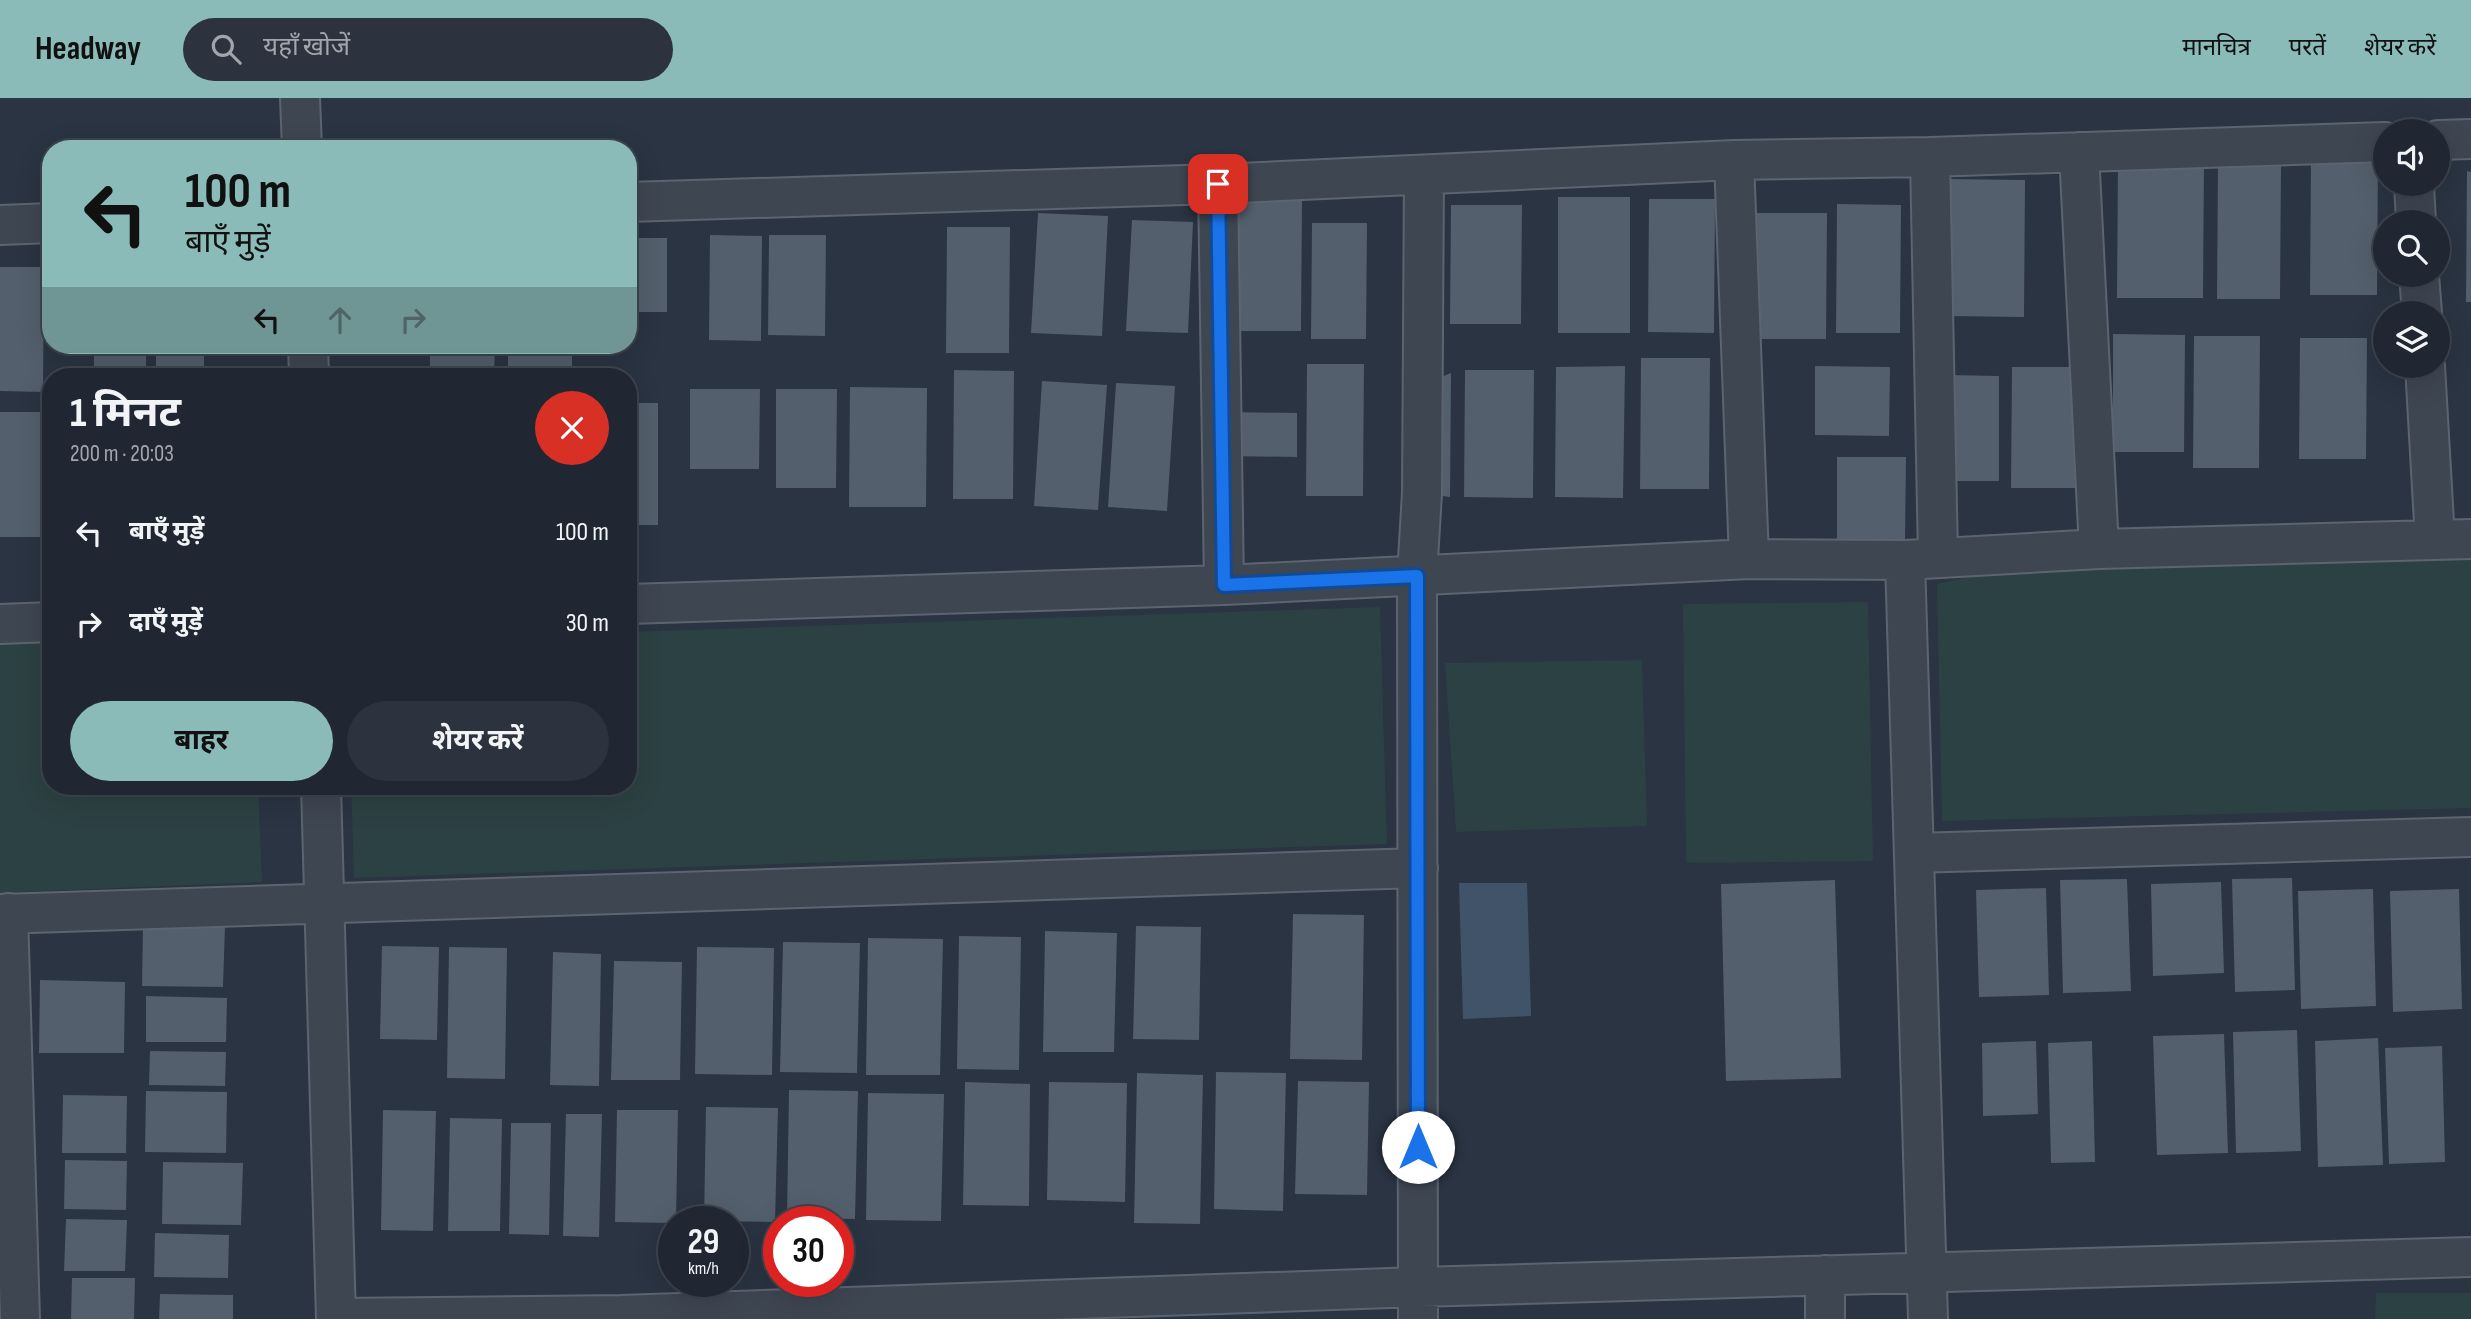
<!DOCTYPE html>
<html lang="hi">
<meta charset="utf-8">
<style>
body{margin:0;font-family:"Sofia Sans Condensed","Noto Sans Devanagari",sans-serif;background:#2d333e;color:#f1f3f6;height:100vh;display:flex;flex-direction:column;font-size:26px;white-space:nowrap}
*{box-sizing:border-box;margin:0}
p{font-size:23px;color:#a2a5ac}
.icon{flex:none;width:38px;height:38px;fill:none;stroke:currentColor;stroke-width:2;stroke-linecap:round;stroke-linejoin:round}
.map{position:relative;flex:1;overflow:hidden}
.side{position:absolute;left:42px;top:270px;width:595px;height:427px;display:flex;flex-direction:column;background:#202732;border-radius:28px;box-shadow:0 7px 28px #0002,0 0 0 2px #3d444d}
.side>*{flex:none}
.hud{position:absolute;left:42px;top:42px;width:595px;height:214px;border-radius:28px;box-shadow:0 7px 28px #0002,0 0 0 2px #3d444d;background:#8bbbb9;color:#111;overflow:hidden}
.fabs{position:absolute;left:2373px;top:21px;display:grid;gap:14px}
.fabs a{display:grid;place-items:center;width:77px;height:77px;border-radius:50%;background:#202732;box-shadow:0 7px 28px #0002,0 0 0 2px #3d444d;font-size:35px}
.speed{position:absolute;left:658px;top:1108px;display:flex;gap:14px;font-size:35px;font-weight:700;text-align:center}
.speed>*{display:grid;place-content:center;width:91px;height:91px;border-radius:50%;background:#202732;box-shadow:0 7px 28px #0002,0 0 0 2px #3d444d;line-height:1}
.speed small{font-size:18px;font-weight:400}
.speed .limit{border:10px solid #d22;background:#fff;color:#111}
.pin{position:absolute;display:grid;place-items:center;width:60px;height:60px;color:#fff;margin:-30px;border-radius:14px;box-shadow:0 4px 10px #0006}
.me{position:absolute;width:77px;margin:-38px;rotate:0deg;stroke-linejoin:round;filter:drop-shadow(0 0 5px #0008)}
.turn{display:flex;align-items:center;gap:24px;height:147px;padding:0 28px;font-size:32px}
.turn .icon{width:91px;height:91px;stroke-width:2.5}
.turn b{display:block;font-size:49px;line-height:60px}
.lanes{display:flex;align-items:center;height:66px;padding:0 28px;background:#0003;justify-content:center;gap:35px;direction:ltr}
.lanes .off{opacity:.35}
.round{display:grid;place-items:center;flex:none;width:74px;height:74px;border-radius:37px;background:#2d333e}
.head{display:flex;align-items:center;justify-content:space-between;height:119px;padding:0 28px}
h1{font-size:42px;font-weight:700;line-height:52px}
.primary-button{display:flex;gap:14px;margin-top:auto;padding:14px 28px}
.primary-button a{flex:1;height:80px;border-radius:42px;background:#8bbbb9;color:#111;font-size:28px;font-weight:700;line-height:80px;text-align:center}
.primary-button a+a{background:#2d333e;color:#f1f3f6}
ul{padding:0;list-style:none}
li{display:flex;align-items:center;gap:21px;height:91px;padding:0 28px}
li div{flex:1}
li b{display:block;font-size:26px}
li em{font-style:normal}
header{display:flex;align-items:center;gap:42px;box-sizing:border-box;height:98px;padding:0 35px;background:#8bbbb9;color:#111}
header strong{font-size:33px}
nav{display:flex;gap:38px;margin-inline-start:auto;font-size:24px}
.search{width:490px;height:63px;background:#2d333e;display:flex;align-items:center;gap:18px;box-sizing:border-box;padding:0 24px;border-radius:38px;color:#a2a5ac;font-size:26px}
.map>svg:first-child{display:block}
</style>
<header>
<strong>Headway</strong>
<div class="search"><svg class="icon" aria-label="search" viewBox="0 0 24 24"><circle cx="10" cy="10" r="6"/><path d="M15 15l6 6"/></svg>यहाँ खोजें</div>
<nav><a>मानचित्र</a><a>परतें</a><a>शेयर करें</a></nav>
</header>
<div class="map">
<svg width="2471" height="1221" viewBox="0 0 2471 1221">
<rect width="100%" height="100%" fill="#2a3442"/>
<path fill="#2c4143" d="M2099 451 2471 453V710L1942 723 1937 486Z
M1868 504 1873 763 1686 765 1683 506Z
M1380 509 1387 746 354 780 351 688H628V534Z
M51 542V688H258L262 784 0 795V544Z
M1642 562 1647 728 1456 734 1445 565Z
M2376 1195H2471V1221H2375Z"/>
<path fill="#415369" d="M1459 785H1527L1531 918 1463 921Z"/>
<path fill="#535f6c" d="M2311 59H2378L2377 197H2310Z
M2118 63H2204L2203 200H2117Z
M2218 67 2281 68 2280 201H2217Z
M2467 73 2471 74V204H2466Z
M1948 81 2025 82 2024 219 1947 218Z
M1558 99H1630V235H1558Z
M1223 101H1302L1301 233H1222Z
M1649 101H1715L1714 235 1648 234Z
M1837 106 1901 107 1900 235H1836Z
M1451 107H1522L1521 226H1450Z
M1038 115 1108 118 1102 238 1031 235Z
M1756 115H1827L1826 241H1754Z
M1132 122 1193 124 1188 235 1126 233Z
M1312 125H1367L1366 241H1311Z
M947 129H1010L1009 255H946Z
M710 137 762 138 761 243 709 242Z
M769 137H826L825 238 768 237Z
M628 140H667V214H628Z
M0 169H44L43 294 0 293Z
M2113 236 2185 237 2184 354H2113Z
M2194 238H2260L2259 370H2193Z
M2300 240H2367L2366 361H2299Z
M94 247H146V277H94Z
M156 247H204V278H156Z
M430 247H495L494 278H430Z
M508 247H572V275H508Z
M1641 260H1710L1709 391H1640Z
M1307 266H1364L1363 398H1306Z
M1625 268 1623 400 1555 399 1556 269Z
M1815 268 1890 269 1889 338 1815 337Z
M2012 269H2081L2080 390H2011Z
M954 272 1014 273 1013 401H953Z
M1465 272H1534L1533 400 1464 399Z
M1451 275 1450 399 1422 395 1429 284Z
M1948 277 1999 278V383H1947Z
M1042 283 1107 287 1098 412 1034 408Z
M1116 285 1175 288 1167 413 1108 409Z
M850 289 927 290 926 409H849Z
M690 291H760L759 371H690Z
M776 291H837L836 390H776Z
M628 305H658V427H628Z
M0 314H51V439H0Z
M1228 314 1297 315V359L1228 358Z
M1837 359H1906L1905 443H1837Z
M2292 780 2295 892 2235 894 2232 781Z
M2127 781 2131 893 2063 895 2060 782Z
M1835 782 1841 980 1726 983 1721 786Z
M2221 784 2224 875 2153 878 2151 786Z
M2046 790 2049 897 1979 899 1976 792Z
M2373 791 2376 908 2301 911 2298 793Z
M2459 791 2462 911 2393 914 2390 793Z
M1293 816 1364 817 1362 962 1290 961Z
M143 827 225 828 223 889 142 888Z
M1136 828 1201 829 1199 942 1133 941Z
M1045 833 1117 835 1114 954H1043Z
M959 838 1021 839 1019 972 957 971Z
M868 840 943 841 940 977H866Z
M783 844 860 845 857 975 780 974Z
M382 848 439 849 437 942 380 941Z
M449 849 507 850 505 981 447 980Z
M697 849 774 850 772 977 695 976Z
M553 854 601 856 599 988 550 987Z
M614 863 682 864 680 982H611Z
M40 882 125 884 124 955H39Z
M146 898 227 900 226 944H146Z
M2297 932 2301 1053 2236 1055 2233 934Z
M2224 936 2228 1055 2157 1057 2153 938Z
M2378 940 2383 1067 2318 1069 2315 943Z
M2036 943 2038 1016 1983 1018 1982 945Z
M2092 943 2095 1064 2051 1065 2048 945Z
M2442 948 2445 1064 2389 1066 2385 950Z
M150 953 226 954 225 988 149 987Z
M1216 974 1286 975 1283 1113 1214 1111Z
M1137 975 1203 977 1200 1126 1134 1125Z
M1298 983 1369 984 1367 1097 1295 1096Z
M965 984 1030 986 1029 1108 963 1107Z
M1049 984 1127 985 1125 1104 1047 1102Z
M789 992 858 993 855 1121 787 1120Z
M146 993 227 994 226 1055 145 1054Z
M868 995 944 996 941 1123 866 1122Z
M63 997 127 998 126 1055H62Z
M706 1009 778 1010 775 1124 704 1123Z
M383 1012 436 1013 433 1133 381 1132Z
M617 1012H678L676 1124 674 1125 615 1124Z
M566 1016H602L599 1139 563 1138Z
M450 1020 502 1021 500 1133H448Z
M511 1025H551L549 1137 509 1136Z
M65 1062 127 1063 126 1112 64 1111Z
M163 1064 243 1065 241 1127 162 1126Z
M66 1121 127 1122 125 1173H64Z
M155 1135 229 1137 228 1180 154 1179Z
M72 1180H135L134 1221H71Z
M160 1196 233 1197V1221H159Z"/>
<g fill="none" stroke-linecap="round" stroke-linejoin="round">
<g stroke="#5c646f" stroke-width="42">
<path id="minor" d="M300 0 302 51
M2438 42 2471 41
M2079 54 2099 451
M1930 59 1938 459
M1734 62 1749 461
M1218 86 1224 487
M2414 86 2416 124
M628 104 1218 86 1734 62 1930 59 2385 44
M0 127 51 125
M2419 177 2422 215
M308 247 309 278
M2425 268 2435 442
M1905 462 1928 1221
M628 506 1224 487 1749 461 1905 462 2099 451 2471 441
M0 526 51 524
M321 688 336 1221
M1914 755 2471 739
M8 815 20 1221
M0 816 1418 770
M1825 1177V1221
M336 1220 621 1217 1418 1189 2471 1159
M1418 1221 1417 478 1422 395 1424 77"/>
</g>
<use href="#minor" stroke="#3e4652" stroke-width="38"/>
</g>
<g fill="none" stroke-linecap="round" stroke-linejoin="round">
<g stroke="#114b97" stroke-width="18">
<path id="route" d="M1218 86 1224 487 1417 478 1418 1049"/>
</g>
<use href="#route" stroke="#1a73e8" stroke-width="12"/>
</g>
</svg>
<div class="fabs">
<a><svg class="icon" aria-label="sound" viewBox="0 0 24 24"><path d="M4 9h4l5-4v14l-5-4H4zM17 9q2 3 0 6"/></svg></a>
<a><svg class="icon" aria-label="search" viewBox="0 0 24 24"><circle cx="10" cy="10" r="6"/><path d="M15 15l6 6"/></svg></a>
<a><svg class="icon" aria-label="layers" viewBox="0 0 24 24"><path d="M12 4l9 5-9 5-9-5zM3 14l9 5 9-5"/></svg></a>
</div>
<div class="speed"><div>29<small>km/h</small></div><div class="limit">30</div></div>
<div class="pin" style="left:1218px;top:86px;background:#d93025"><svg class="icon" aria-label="arrive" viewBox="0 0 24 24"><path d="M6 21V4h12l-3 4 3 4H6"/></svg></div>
<svg class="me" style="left:1418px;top:1049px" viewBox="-20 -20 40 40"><circle r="19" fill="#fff"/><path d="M0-13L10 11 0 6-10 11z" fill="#1a73e8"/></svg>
<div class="hud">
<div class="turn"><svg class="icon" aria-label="left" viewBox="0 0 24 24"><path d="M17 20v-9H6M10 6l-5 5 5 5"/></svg><div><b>100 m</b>बाएँ मुड़ें</div></div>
<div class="lanes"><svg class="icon" aria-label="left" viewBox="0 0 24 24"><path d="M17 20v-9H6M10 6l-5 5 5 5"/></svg><svg class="icon off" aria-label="ahead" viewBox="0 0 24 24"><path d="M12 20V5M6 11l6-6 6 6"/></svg><svg class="icon off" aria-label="right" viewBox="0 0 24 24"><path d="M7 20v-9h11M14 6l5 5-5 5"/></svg></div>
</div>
<section class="side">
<div class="head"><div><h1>1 मिनट</h1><p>200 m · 20:03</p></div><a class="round" style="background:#d93025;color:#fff"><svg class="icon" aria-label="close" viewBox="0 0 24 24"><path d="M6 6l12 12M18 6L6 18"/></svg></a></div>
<ul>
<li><svg class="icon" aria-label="left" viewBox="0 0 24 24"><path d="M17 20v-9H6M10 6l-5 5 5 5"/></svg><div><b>बाएँ मुड़ें</b></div><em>100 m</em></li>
<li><svg class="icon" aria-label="right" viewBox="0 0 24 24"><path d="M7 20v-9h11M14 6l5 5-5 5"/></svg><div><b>दाएँ मुड़ें</b></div><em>30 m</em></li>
</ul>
<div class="primary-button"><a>बाहर</a><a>शेयर करें</a></div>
</section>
</div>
